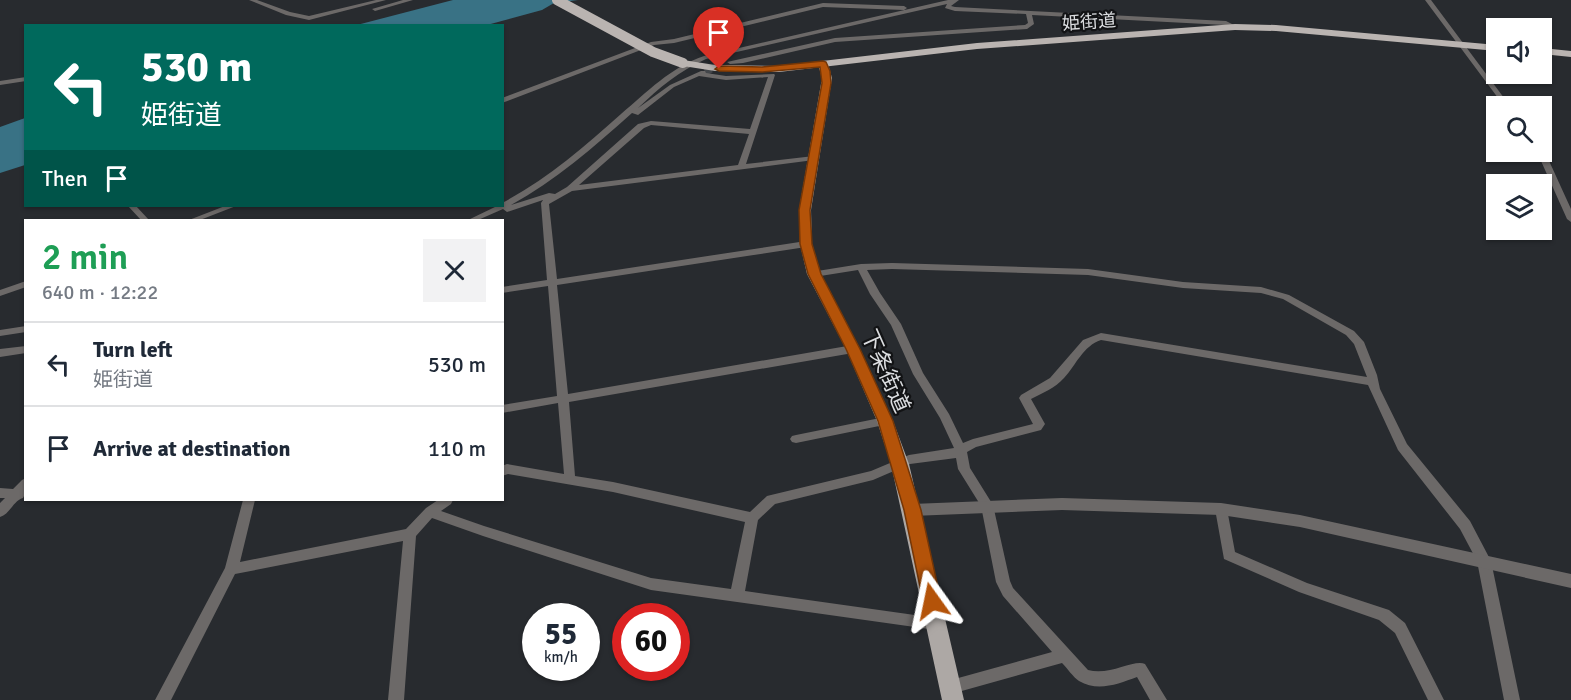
<!DOCTYPE html>
<meta charset="utf-8">
<style>
body{margin:0;font-family:Signika,"Noto Sans JP",sans-serif;background:#f2f2f3;color:#1f2937;height:100vh;display:flex;flex-direction:column;font-size:22px;white-space:nowrap}
*{box-sizing:border-box;margin:0}
p{font-size:20px;color:#747a83}
.icon{flex:none;width:33px;height:33px;fill:none;stroke:currentColor;stroke-width:2;stroke-linecap:round;stroke-linejoin:round}
.map{position:relative;flex:1;overflow:hidden}
.side{position:absolute;left:24px;top:219px;width:480px;height:282px;display:flex;flex-direction:column;background:#fff;border-radius:0px;box-shadow:0 2px 4px #0004}
.side>*{flex:none}
.top-card{position:absolute;left:24px;top:24px;width:480px;height:183px;border-radius:0px;box-shadow:0 2px 4px #0004;background:#00695c;color:#fff;overflow:hidden}
.controls{position:absolute;left:1486px;top:18px;display:grid;gap:12px}
.controls a{display:grid;place-items:center;width:66px;height:66px;border-radius:0px;background:#fff;box-shadow:0 2px 4px #0004;font-size:30px}
.speed{position:absolute;left:522px;top:603px;display:flex;gap:12px;font-size:30px;font-weight:700;text-align:center}
.speed>*{display:grid;place-content:center;width:78px;height:78px;border-radius:50%;background:#fff;box-shadow:0 2px 4px #0004;line-height:1}
.speed small{font-size:15px;font-weight:400}
.speed .limit{border:9px solid #d22;background:#fff;color:#111}
.pin{position:absolute;display:grid;place-items:center;width:51px;height:51px;color:#fff;margin:-62px -26px;border-radius:50% 50% 50% 0;rotate:-45deg;box-shadow:0 0 6px #0007}
.pin .icon{rotate:45deg}
.me{position:absolute;width:66px;margin:-33px;rotate:348deg;stroke-linejoin:round;filter:drop-shadow(0 0 4px #0008)}
.turn{display:flex;align-items:center;gap:21px;height:126px;padding:0 18px;font-size:27px}
.turn .icon{width:78px;height:78px;stroke-width:2.5}
.turn b{display:block;font-size:42px;line-height:51px}
.then{display:flex;align-items:center;height:57px;padding:0 18px;background:#0003;gap:12px;font-size:22px}
.round{display:grid;place-items:center;flex:none;width:63px;height:63px;border-radius:0px;background:#f2f2f3}
.overview{display:flex;align-items:center;justify-content:space-between;height:102px;padding:0 18px}
h1{font-size:36px;font-weight:600;line-height:45px;color:#1e9e55}
ul{padding:0;list-style:none}
li{display:flex;align-items:center;gap:18px;height:84px;padding:0 18px;border-top:2px solid #e0e1e3}
li div{flex:1}
li b{display:block;font-size:22px}
li em{font-style:normal}
.map>svg:first-child{display:block}
</style>
<div class="map">
<svg width="1571" height="700" viewBox="0 0 1571 700">
<rect width="100%" height="100%" fill="#282b2f"/>
<path fill="#397285" d="M453 0H578L554 3 542 10 487 25 353 26Z
M25 118V165L0 173V127Z"/>
<g fill="none" stroke-linecap="round" stroke-linejoin="round">
<path stroke="#43464a" stroke-width="7" stroke-dasharray="7 3" stroke-linecap="butt" d="M705 72 723 64"/>
<path fill="#6c6968" fill-rule="evenodd" d="M249 0H257L290 12 309 16 376 0H386L309 20 286 15Z
M403 0H413L375 11 372 9Z
M948 0H959L951 6 955 7 1226 21 1238 27 1235 29 1225 25 1032 15 1034 24 1027 29 835 42 743 63 730 64 727 62 835 38 1025 25 1028 23 1026 14 955 11 945 8 947 4 706 59C679 71 659 88 638 108L670 85 701 71H705L706 73 726 76 774 74 775 75 746 164 814 156 818 158 814 160 572 191 549 204 557 279 806 241 811 244 806 247 557 285 568 394 853 345 858 349 853 353 569 402 575 476 613 482 750 512 767 496 771 495 871 471 909 455 954 448 940 418 913 374 891 325 870 294 858 270 814 277 811 276 809 274 811 272 861 264 892 263 1088 269 1183 282 1261 287 1289 295 1354 331 1364 342 1377 375 1380 389 1407 444 1470 521 1491 561 1520 700H1504L1477 561 1460 529 1398 450 1368 385 1101 340C1083 346 1076 365 1064 378 1055 388 1043 393 1031 399L1045 424 1041 430 976 447 967 452 970 468 993 505 1010 581 1013 588 1088 670C1110 676 1134 659 1145 664L1167 700H1150L1137 677C1118 684 1098 692 1079 681 1073 677 1067 668 1062 663L951 694 946 692 944 687 946 682 951 680 1052 652 1003 596 996 582 981 506 958 469 956 458 910 464 873 480 775 504 758 520 745 591 936 618 941 619 943 624 941 629 936 630 651 590 483 536 432 518 416 536 404 700H388L403 541 235 574 171 700H155L225 568 243 500H255L240 562 406 529 426 508 438 500H453L451 504 441 511 484 526 651 578 731 589 745 522 613 492 508 474 502 476V466L507 464 564 474 558 403 502 413V405L557 396 548 286 502 293V287L547 280 541 203 543 200 507 212 503 209 478 220H468L497 206H502V203C546 180 584 147 621 114 647 92 671 67 704 56ZM699 76 726 80 768 77 750 129 651 121 638 124 567 187 555 194 549 193 511 205C555 181 594 147 632 113L638 115 674 87ZM651 125 749 134 738 165 579 185 644 128ZM892 269 1088 275 1183 288 1261 293 1283 299 1346 335 1354 344 1367 377 1101 333 1083 340 1050 378 1021 395 1019 398 1033 424 973 439 963 443 949 414 923 373 901 324 880 293 867 270Z
M1425 0H1431L1510 106H1504Z
M823 3 904 6 907 8 904 10 823 7 674 43 654 45 502 103V98L651 42 674 39Z
M26 77V81L0 85V81Z
M1542 150 1545 152 1571 209V222L1567 219 1537 152H1542Z
M128 206H136L149 220H141Z
M225 206H236L200 220H189Z
M26 281V287L0 296V290Z
M26 326V332L0 336V330Z
M26 346V353L0 357V349Z
M885 417 889 418 891 421 889 424 796 443 792 442 790 439 792 436 796 435Z
M26 478V492L23 498C13 501 10 514 0 517V503L5 498H0V488L13 489 22 480Z
M1221 504 1225 505 1227 509 1235 552 1307 583 1389 610 1405 623 1444 700H1428L1395 633 1379 620 1299 592 1224 559 1215 509 1217 505Z"/>
<path fill="#6c6968" fill-rule="evenodd" d="M1062 498 1221 503 1300 515 1571 574V588L1300 527 1221 515 1062 510 912 516 907 514 905 510 907 506 912 504Z"/>
<path fill="#ada8a5" fill-rule="evenodd" d="M823 61 828 64 832 78 811 210 812 244 821 274 860 349 893 421 909 464 964 700H942L891 464 877 421 846 349 807 274 800 244 799 210 822 78 818 64Z"/>
<path fill="#bab4b1" fill-rule="evenodd" d="M1235 24 1276 25 1497 45V51L1276 31 1235 30 977 49 779 72 715 71 683 66 678 63 683 60 715 65 779 66 977 43Z
M1542 48 1571 51V57L1542 54Z"/>
<path stroke="#bab4b1" stroke-width="10" d="M557 0 653 52 683 63"/>
</g>
<path fill="#b45309" stroke="#753606" stroke-width="1.5" d="M823 61 826 62 830 71 831 83 810 210 812 244 821 274 860 349 893 421 921 510 941 601 938 607 932 609 925 607 923 601 904 510 878 421 846 349 808 274 800 244 799 210 822 83 820 67 762 72 719 71 715 69 719 66 762 67Z"/>
<g text-anchor="middle" dominant-baseline="central" stroke-width="4.5" stroke-linejoin="round" paint-order="stroke">
<g font-size="18" fill="#dbdde0" stroke="#121315">
<text transform="translate(1089 22) rotate(-4)">姫街道</text>
</g>
<g font-size="22" fill="#dbdde0" stroke="#121315">
<text transform="translate(886 371) rotate(66)">下条街道</text>
</g>
</g>
</svg>
<div class="controls">
<a><svg class="icon" aria-label="sound" viewBox="0 0 24 24"><path d="M4 9h4l5-4v14l-5-4H4zM17 9q2 3 0 6"/></svg></a>
<a><svg class="icon" aria-label="search" viewBox="0 0 24 24"><circle cx="10" cy="10" r="6"/><path d="M15 15l6 6"/></svg></a>
<a><svg class="icon" aria-label="layers" viewBox="0 0 24 24"><path d="M12 4l9 5-9 5-9-5zM3 14l9 5 9-5"/></svg></a>
</div>
<div class="speed"><div>55<small>km/h</small></div><div class="limit">60</div></div>
<div class="pin" style="left:719px;top:69px;background:#d93025"><svg class="icon" aria-label="arrive" viewBox="0 0 24 24"><path d="M6 21V4h12l-3 4 3 4H6"/></svg></div>
<svg class="me" style="left:932px;top:601px" viewBox="-20 -20 40 40"><path d="M0-17L14 15 0 8-14 15z" fill="#b45309" stroke="#fff" stroke-width="4"/></svg>
<div class="top-card">
<div class="turn"><svg class="icon" aria-label="left" viewBox="0 0 24 24"><path d="M17 20v-9H6M10 6l-5 5 5 5"/></svg><div><b>530 m</b>姫街道</div></div>
<div class="then">Then<svg class="icon" aria-label="arrive" viewBox="0 0 24 24"><path d="M6 21V4h12l-3 4 3 4H6"/></svg></div>
</div>
<section class="side">
<div class="overview"><div><h1>2 min</h1><p>640 m · 12:22</p></div><a class="round"><svg class="icon" aria-label="close" viewBox="0 0 24 24"><path d="M6 6l12 12M18 6L6 18"/></svg></a></div>
<ul>
<li><svg class="icon" aria-label="left" viewBox="0 0 24 24"><path d="M17 20v-9H6M10 6l-5 5 5 5"/></svg><div><b>Turn left</b><p>姫街道</p></div><em>530 m</em></li>
<li><svg class="icon" aria-label="arrive" viewBox="0 0 24 24"><path d="M6 21V4h12l-3 4 3 4H6"/></svg><div><b>Arrive at destination</b></div><em>110 m</em></li>
</ul>
</section>
</div>
